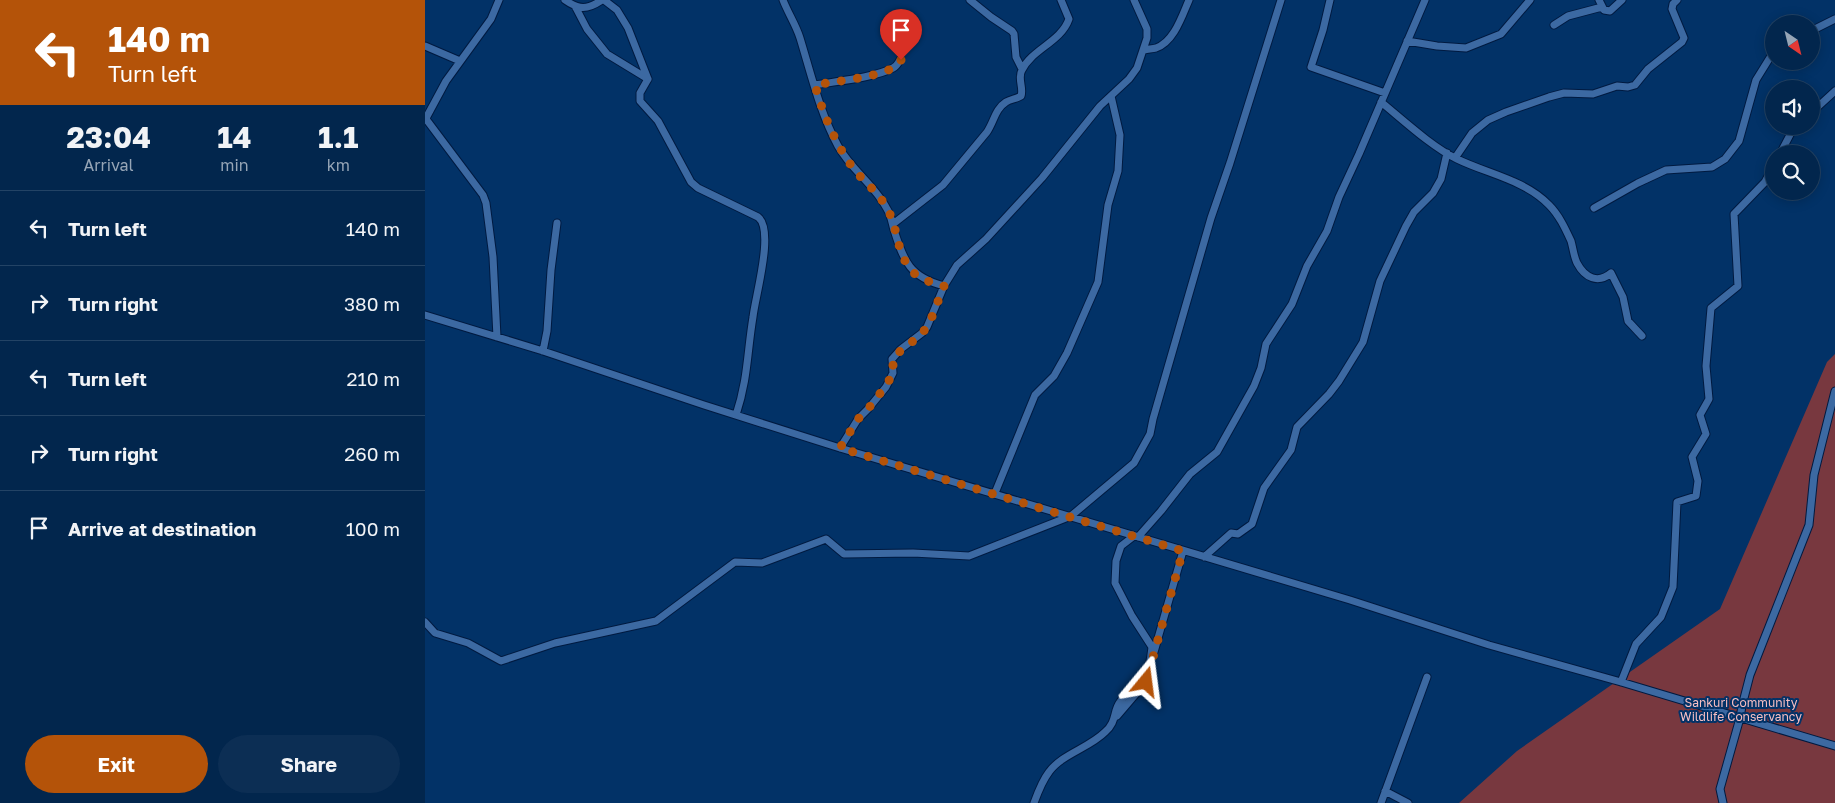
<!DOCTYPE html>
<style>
body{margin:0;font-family:"Golos Text",sans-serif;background:#0c2e54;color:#f1f3f6;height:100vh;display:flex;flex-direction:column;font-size:19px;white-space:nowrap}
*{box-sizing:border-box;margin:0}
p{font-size:16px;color:#96a5b6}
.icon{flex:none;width:28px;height:28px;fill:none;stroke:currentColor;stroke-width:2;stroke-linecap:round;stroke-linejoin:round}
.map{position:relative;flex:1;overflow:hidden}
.sheet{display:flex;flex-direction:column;background:#02264d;width:425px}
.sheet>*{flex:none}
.banner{background:#b45309;color:#fff;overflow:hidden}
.needle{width:32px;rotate:145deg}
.fabs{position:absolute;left:1340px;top:15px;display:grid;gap:10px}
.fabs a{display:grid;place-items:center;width:55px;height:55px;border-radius:50%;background:#02264d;box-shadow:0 2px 12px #0003,0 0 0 1px #234365;font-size:25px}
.pin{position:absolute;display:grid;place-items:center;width:42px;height:42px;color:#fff;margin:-51px -21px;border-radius:50% 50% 50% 0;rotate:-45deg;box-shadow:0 0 5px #0007}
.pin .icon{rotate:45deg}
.me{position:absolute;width:55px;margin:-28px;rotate:16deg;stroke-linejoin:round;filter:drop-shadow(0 0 4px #0008)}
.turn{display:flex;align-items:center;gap:18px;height:105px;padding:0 25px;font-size:22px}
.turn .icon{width:65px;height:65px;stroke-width:2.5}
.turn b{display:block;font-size:35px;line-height:42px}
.eta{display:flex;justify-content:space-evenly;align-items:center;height:85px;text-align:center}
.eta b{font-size:30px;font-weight:700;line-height:35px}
.action{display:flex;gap:10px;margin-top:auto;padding:10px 25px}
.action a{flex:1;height:58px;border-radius:30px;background:#b45309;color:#fff;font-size:20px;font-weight:700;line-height:58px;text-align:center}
.action a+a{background:#0c2e54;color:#f1f3f6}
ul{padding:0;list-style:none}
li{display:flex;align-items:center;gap:15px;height:75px;padding:0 25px;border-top:1px solid #234365}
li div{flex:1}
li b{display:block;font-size:19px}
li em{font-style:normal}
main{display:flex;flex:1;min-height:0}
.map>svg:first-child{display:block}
</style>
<main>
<section class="sheet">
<div class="banner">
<div class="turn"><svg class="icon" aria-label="left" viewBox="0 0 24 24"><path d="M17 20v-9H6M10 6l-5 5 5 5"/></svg><div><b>140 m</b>Turn left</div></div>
</div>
<div class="eta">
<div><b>23:04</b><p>Arrival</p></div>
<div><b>14</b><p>min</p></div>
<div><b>1.1</b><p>km</p></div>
</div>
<ul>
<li><svg class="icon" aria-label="left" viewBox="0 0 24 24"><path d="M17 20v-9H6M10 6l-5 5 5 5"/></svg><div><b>Turn left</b></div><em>140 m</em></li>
<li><svg class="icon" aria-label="right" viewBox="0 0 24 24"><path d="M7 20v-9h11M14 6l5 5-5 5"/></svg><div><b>Turn right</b></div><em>380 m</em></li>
<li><svg class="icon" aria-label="left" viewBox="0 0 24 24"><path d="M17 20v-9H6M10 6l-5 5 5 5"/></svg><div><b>Turn left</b></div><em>210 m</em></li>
<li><svg class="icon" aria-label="right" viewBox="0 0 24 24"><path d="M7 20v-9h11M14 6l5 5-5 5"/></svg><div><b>Turn right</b></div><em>260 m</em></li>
<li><svg class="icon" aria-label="arrive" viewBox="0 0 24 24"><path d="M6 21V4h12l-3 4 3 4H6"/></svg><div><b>Arrive at destination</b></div><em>100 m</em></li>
</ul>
<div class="action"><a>Exit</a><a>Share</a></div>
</section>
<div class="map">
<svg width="1410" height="803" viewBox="0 0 1410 803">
<rect width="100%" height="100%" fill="#023267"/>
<path fill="#78383f" d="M1410 354V803H1034L1092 751 1295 609 1402 362Z"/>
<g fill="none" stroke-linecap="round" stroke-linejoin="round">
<g stroke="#001a40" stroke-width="9">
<path id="street" d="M140 0C154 10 162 10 177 0
M179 0 192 10 203 28 223 79
M358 0C363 13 371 25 375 38 386 74 395 113 413 146 427 171 450 185 462 209 466 215 467 223 469 230 479 262 485 277 519 286
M545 0 566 17 587 31 589 34 591 57 597 69
M905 0 898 30 886 67 960 93
M1174 0 1179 10 1185 11 1197 0
M151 8 162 29 182 54 223 79
M1129 25 1143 16 1177 7
M1386 31 1410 19
M982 41 1012 46 1041 48 1076 34 1105 0
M0 46 35 61
M719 50C723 49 727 49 731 48 749 42 757 16 764 0
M223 79 215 93V101L233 121 266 182 273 188 333 217C350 230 330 297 328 317 322 353 323 379 311 415
M390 85C412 81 448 78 468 68 472 66 473 63 475 60
M956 102C978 120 1007 147 1032 159 1063 174 1100 180 1124 205 1134 215 1140 228 1146 241 1148 248 1149 257 1152 263 1160 278 1173 284 1186 273L1198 297 1203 321 1217 336
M1386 113 1410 91
M1 119 58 195 61 203 68 257 72 337
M0 120 21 81 66 19 74 0
M1355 154 1367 131 1372 126
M1030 158 1047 133 1063 120 1081 112 1124 97 1139 93 1168 94 1192 86 1203 87 1210 85 1223 69 1257 42 1259 38 1247 9 1248 4 1252 0
M1169 208 1213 183 1241 170 1287 167 1300 159 1314 141 1331 80 1349 51
M468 224 518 185 562 132C569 122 570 109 581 102 586 99 591 99 596 96 599 88 592 78 597 70 607 49 636 42 644 19L636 0
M0 315 118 351 279 405 415 448 925 600 1064 645 1196 682 1410 746
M118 351 122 331 126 270 132 223
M415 448 433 419 443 409 461 387 468 373 467 359 476 349 497 333 502 327 519 286 532 265 561 239 617 178 675 106 704 79 712 68 722 38V29L709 0
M570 493 610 395 629 376 642 353 673 282 683 205 693 171 695 135 686 96
M713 537 736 511 765 474 792 452 829 386 836 368 841 344 867 304 882 266 902 231 914 197 934 154 1000 0
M779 557 806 533 813 534 827 524 839 488 866 450 872 427 904 394 914 381 938 342 955 281 981 226 989 212 1008 193 1016 179 1022 153
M0 622 10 633 43 643 76 661 130 643 231 621 310 562 337 563 401 539 419 554 488 553 544 556 646 516 709 463 725 434 728 419 786 218 805 163 856 0
M729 652 758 551
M1196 682 1211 644 1236 617 1248 587 1252 502 1271 496 1273 481 1267 457 1281 434 1275 415 1284 399 1281 366 1286 308 1313 286 1309 214 1340 182 1349 165
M692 716 721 682 724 672
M960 791 983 803
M609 803C613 792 617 781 624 772 637 754 664 748 680 732 692 722 688 711 695 702 702 691 715 684 721 674 725 667 726 655 727 647L707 616 690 583 691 561 696 546 709 536
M956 803 1002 677
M1298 803 1295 789 1315 718 1317 706 1325 675 1384 525 1389 475 1410 391"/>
</g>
<use href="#street" stroke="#3c69a2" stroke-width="7"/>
</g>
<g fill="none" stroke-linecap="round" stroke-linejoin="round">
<path stroke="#b45309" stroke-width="9" stroke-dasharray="0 16.2" d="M476 60C473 63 472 66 468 68 448 78 412 81 390 85 398 114 410 143 428 168 439 182 453 192 462 208 473 228 471 250 485 269 493 279 507 283 519 286 513 299 507 323 497 333 488 343 476 348 468 359V374L460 387 443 409 433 419 415 448 758 551 721 682"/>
</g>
<g text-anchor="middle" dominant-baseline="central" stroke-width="4" stroke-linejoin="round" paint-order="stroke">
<g font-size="12" fill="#f8bfc2" stroke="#023267">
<text x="1316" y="702">Sankuri Community<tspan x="1316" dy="14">Wildlife Conservancy</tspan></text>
</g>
</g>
</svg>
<div class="fabs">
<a><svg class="needle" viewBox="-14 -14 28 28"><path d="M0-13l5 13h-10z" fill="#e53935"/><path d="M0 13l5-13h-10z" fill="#96a5b6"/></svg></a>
<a><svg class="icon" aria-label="sound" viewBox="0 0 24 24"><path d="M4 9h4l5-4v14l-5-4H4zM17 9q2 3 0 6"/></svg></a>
<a><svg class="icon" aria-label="search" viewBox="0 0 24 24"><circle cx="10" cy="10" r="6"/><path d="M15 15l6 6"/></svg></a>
</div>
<div class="pin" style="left:476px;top:60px;background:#d93025"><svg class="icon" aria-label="arrive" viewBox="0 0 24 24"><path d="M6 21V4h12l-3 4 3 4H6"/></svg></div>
<svg class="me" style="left:721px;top:682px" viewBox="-20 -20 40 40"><path d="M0-17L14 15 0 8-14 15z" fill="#b45309" stroke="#fff" stroke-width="4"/></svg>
</div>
</main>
